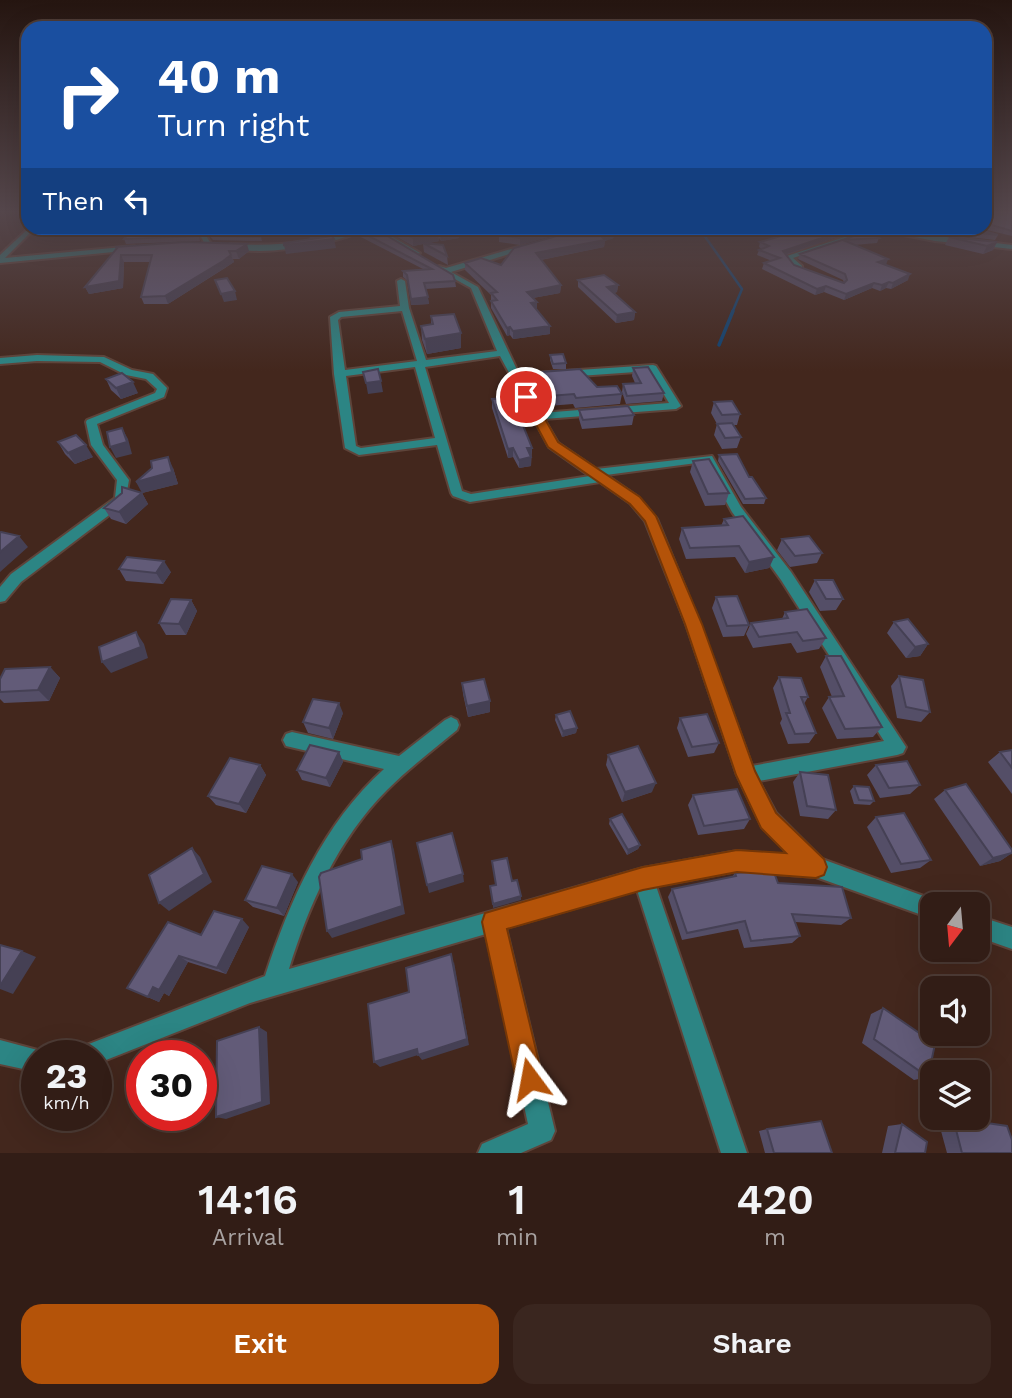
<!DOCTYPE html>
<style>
body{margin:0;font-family:"Work Sans",sans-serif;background:#3a261f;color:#f1f3f6;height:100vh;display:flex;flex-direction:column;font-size:26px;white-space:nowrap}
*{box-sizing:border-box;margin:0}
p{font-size:23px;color:#a8a2a1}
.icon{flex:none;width:38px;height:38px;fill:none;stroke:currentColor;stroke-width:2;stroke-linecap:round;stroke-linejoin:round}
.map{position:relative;height:1153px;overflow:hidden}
.drawer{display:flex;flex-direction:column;background:#321d16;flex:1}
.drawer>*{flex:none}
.banner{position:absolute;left:21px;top:21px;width:971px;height:214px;border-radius:21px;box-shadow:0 7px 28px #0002,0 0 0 2px #4d3b35;background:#1a4fa0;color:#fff;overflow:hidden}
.needle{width:46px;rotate:196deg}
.fabs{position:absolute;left:920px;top:892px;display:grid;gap:14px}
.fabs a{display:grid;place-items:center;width:70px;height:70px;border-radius:14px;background:#321d16;box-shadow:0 7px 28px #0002,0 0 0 2px #4d3b35;font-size:35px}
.speed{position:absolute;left:21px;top:1040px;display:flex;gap:14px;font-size:35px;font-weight:700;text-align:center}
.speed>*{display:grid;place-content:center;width:91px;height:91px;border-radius:50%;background:#321d16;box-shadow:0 7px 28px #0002,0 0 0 2px #4d3b35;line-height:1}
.speed small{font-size:18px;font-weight:400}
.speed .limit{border:10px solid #d22;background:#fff;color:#111}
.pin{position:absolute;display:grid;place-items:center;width:60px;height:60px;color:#fff;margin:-30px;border:4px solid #fff;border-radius:50%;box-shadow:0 2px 7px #0007}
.me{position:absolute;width:77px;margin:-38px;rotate:347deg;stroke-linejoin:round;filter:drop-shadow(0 0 5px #0008)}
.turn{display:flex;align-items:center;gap:24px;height:147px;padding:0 21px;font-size:32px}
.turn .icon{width:91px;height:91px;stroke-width:2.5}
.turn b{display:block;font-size:49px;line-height:60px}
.then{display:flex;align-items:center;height:66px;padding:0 21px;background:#0003;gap:14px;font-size:26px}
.eta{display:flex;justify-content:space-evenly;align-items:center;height:119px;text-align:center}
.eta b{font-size:42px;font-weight:600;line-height:49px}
.button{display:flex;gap:14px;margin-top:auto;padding:14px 21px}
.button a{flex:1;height:80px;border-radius:21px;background:#b45309;color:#fff;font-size:28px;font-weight:600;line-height:80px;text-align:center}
.button a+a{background:#3a261f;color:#f1f3f6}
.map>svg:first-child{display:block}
</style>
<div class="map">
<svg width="1012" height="1153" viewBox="0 0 1012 1153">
<rect width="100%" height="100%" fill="#43271d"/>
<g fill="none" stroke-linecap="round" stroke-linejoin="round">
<path stroke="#0f4474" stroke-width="2.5" d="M699 228 742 289 732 313"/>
<path stroke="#0f4474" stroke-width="3.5" d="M719 345 733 311"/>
<g stroke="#5e443a" stroke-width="4">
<path id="street" d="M29 228H35L5 258 134 246 138 248 134 250 0 263V255Z
M196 228H202L212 246H206Z
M358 228H366C342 244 253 259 227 246L231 244C275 246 317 244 358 228Z
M370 228H377L420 253 413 255Z
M781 228H790L771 234 767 232Z
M872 228 1012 245V249L935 241 878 230 793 258 802 266V270H796L784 257Z
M525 245 532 247 451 272 478 287 519 374 653 365 656 366 681 406 676 409 544 419 558 443 596 469 712 456 741 507 791 572 906 747 903 753 897 755 759 781 776 813 822 859 940 902 942 905H933V919L816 877 737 871 656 886 747 1153H721L637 890 506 928 555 1131 551 1140 521 1153H478L482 1144 528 1124 486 934 250 1003 96 1064V1055H77L81 1047 265 976C290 900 323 824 384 769L286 746 283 740 286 734 292 732 399 756 445 720 451 717 457 720 459 725 457 730C433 750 409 768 387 790 338 839 309 904 289 969L643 868 737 851 790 855 762 827 737 775 686 624 645 521 630 503 600 482 470 502 453 496 451 493 437 445 359 455 345 448 334 374 330 317 339 312 400 306 397 281 401 279 405 281 409 308 426 360 497 351 471 288 435 268 439 266 446 268ZM402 311 417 361 345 370 338 320 341 317ZM500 356 549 447 590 476 471 494 462 491 425 367ZM415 367 435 438 361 448 356 446 346 376ZM650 371 669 403 541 413 522 380ZM704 462 732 512 781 580 884 741 752 766 700 624 657 519 638 497 606 475Z
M37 355 104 357 132 370 153 374 167 388 164 397 97 424 103 445 129 480 125 503 21 582 5 601 0 602V587L11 574 115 498 117 480 91 445 86 422 87 420 155 393 157 389 146 379 126 375 100 362 37 361 0 364V358Z
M978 916 1012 927V949L978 937Z
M0 1040 45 1052 47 1055H37V1072L0 1064Z"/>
</g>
<use href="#street" fill="#2c8584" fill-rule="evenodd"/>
</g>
<path fill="#544e67" d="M1012 210V238V236L979 228H985V214Z
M204 228H252L253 232 243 235 261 237 262 241 213 240Z
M381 228H455L459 238 441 241 439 238V241L428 243 447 256 448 265 424 252 423 244 413 246Z
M580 228 520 245 499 242V235Z
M585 228H629L623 231 620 230 612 239 605 240 604 247 541 260 561 285 560 293 533 298 536 309 550 326V334L513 339 510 335 507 336 491 308V295L465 270V263L501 265Z
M756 228H775L765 231Z
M783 228H858L857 230 786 255 794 265 844 283 843 280 798 259 800 254 869 231 879 238 877 243 854 245 908 280 891 289 886 288 880 291 872 288 844 300 824 292 815 295 762 269 764 263 772 261 757 255 759 250 762 249 759 247 760 242 779 237 776 235 777 230Z
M890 228H973L998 235 995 240Z
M357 230 455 281 456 287 426 289 429 304 411 305 408 281 403 277V271L423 269 357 235Z
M199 236 200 241 126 244 124 239Z
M949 237 997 242 993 250 983 254 945 245Z
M115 247 249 251 239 259H233L234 262 225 268 168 304H144L141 297 150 262H124L123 288 89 294 85 287 116 249Z
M578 280 618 285 617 292 614 293 635 312 634 320 616 323 578 287Z
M431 316 461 348 427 354 422 340 421 326 431 325Z
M550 355 566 363V369H553L550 360Z
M633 368 664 393 662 401 626 404 622 392 623 384 635 383 632 376Z
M541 372 622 394 620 404 575 408 573 404 548 406 540 381Z
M106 379 138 393 121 399 111 390Z
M492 399 516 423 532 448 531 466 519 468 513 457 508 458 492 408Z
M714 402 740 414 737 425H734L741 437 737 448 722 449 714 435 717 424 711 413Z
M579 410 634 415 632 425 582 429 579 419Z
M58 442 93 457 75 464 65 454Z
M719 455 766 498 764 504H743L718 461Z
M693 461 729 493 725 505 705 506 690 472Z
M173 468 178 484 142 493 148 504 126 524 111 519 104 508 141 493Z
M724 519 774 557 769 568 745 573 735 557 686 559 679 539 682 528 721 526Z
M782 539 822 553 817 563 790 567 777 550Z
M119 569 171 572 163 584 126 581Z
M815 580 843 599 836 610 820 611 809 592Z
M716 597 749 625 744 636 723 637 712 608Z
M191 600 197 611 186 635H166L159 623Z
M785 612 826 638 819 649 797 653 791 643 753 648 746 634 751 623 782 619Z
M894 622 928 644 920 656 906 658 887 633Z
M826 656 882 727 873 737 837 739 822 708 829 697H832L820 667Z
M50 667 60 678 49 701 4 703 0 699V679Z
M899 676 930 712 921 722 897 718 891 686Z
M779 677 808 697 804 704 816 733 809 743 788 744 780 723 782 719 773 688Z
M462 683 490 701V712L468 717 463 694Z
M343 713 333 739 308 733 303 722Z
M556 715 577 728 576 733 562 737 555 720Z
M680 718 719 743 714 753 688 757 677 728Z
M1012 750V794L988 762 1000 752Z
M339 752 343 762 330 787 302 780 297 770Z
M608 755 652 792 622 802 606 765Z
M260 765 266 775 246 813 216 805 208 796Z
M876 765 920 785 910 794 880 798 867 775Z
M800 772 836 810 828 819 800 816 793 782Z
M854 786 874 801 870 805 854 804 850 791Z
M945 790 1012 850V853L1000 861 980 866 934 799Z
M693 795 750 819 744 829 698 835 688 805Z
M876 817 931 860 920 868 891 873 867 827Z
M610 819 640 845 638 849 627 855 609 824Z
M735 873 778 883 851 918 841 925 795 922 800 936 792 943 744 948 738 929 682 940 668 897 672 889 732 877Z
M298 882 284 916 253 907 245 900Z
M249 927 226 974 188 962 169 996 164 993 159 1002 127 988 201 935Z
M883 1008 928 1077 914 1080 862 1043 871 1014Z
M953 1118 1012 1153H947L938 1120Z
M902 1124 925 1153H882L888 1126Z
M767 1129 832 1153H765L759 1131Z"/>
<path fill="#454054" d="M252 228 253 232 237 236 230 233Z
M324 228H349L310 240 309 232Z
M556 228H580L520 245V238Z
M617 228H620V230L612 239 605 240 604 247 535 261 536 253 599 234Z
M766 228H775L765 231Z
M852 228H858L857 230 781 256 783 251Z
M459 230V238L441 241 440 233Z
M438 234 439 241 425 244 423 243V244L413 246V238Z
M334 239 336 248 286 254 284 245Z
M997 242 993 250 983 254 987 246Z
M247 244 249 251 239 259 236 251Z
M121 255 124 262 123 288 89 294 85 287Z
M231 255 234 262 168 304 165 296Z
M888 259 886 265 878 262Z
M910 274 908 280 891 289 893 283Z
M889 282 886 288 880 291 882 285Z
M874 283 872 288 844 300 846 294Z
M561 285 560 293 527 299V292Z
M618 285 617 292 606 295 607 287Z
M826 286 824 292 815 295 817 289Z
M235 291 237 300 224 302 221 294Z
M428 297 429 304 411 305V299Z
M537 302V309L531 303Z
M635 312 634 320 616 323 617 315Z
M550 326V334L513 339V331Z
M510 327V335L507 336V328Z
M461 333V348L427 354 425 339Z
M381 381 383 392 368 394 366 383Z
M133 382 138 393 121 399 116 388Z
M122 428 128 439 132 454 116 458 110 447Z
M86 445 93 457 75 464 68 453Z
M513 448V457L508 458V449Z
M527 448H532L531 456 526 457Z
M168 457 173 468 178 484 142 493 148 504 126 524 119 512 142 493 136 482Z
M531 457V466L519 468V460Z
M19 536 28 547 0 572V552Z
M774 557 769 568 745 573 749 562Z
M164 561 171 572 163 584 156 573Z
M191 600 197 611 186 635 179 624Z
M136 632 144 644 148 658 111 673 102 662Z
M928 644 920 656 906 658 915 647Z
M50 667 60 678 49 701 38 690Z
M490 701V712L468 717 467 706Z
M339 703 343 713 333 739 329 728Z
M577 728 576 733 562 737 563 731Z
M339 752 343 762 330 787 326 778Z
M260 765 266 775 246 813 239 804Z
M656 783 652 792 622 802 625 792Z
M391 841 394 850 405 914 332 938 327 931Z
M640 845 638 849 627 855 628 850Z
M192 848 200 857 212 882 169 911 159 903Z
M1012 853 1000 861 980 866 993 858Z
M292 874 298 882 284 916 277 908Z
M463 874 464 882 429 893 427 885Z
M521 896V900L493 908V904Z
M242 919 249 927 226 974 217 968Z
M22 951 36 957 13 994 0 989V986Z
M179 956 188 962 169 996 159 990Z
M454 962 469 1045 422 1060 418 1055 380 1067 374 1062Z
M153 987 164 993 159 1002 148 997Z
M259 1027 267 1032 270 1104 226 1119 216 1117Z"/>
<path fill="#625b78" stroke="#454054" stroke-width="2" d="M997 210H1012V231L985 223V214Z
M144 228H194L199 236 124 239 130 232Z
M206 228H251L230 233 261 237 212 236Z
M361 228H374L453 275 455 281 424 283 428 297 411 299 407 275 403 271 432 269 357 230Z
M393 228H455L459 230 440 233 436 229 438 234 413 238Z
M505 228H556L520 238 499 235Z
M585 228H617L613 232 599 234 605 240 536 253 561 285 527 292 537 302 531 303 550 326 513 331 510 327 507 328 491 301 497 300 491 293 497 292 465 263 481 258 501 265 514 248Z
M783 228H852L783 251 794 265 844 283 847 280 845 274 800 254 869 231 879 238 843 240 888 259 878 262 910 274 893 283 889 282 882 285 874 283 846 294 826 286 817 289 764 263 780 258 759 250 769 246 760 242 788 234 777 230Z
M935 228H973L998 235Z
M332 236 334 239 284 245V243Z
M949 237 997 242 987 246Z
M185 242 247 244 236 251H229L231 255 223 261 165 296 141 297 152 255H121L119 281 85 287 118 247H115Z
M423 243 443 245 447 256Z
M604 275 618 285 607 287 635 312 617 315 578 280Z
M227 278 235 291 221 294 215 280Z
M454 314 461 333 425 339 421 326 433 324 431 316Z
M563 354 566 363 553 364 550 355Z
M648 367 664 393 627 396 623 384 641 383 633 368Z
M378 369 381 381 366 383 363 372Z
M580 369 597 387 617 386 622 394 576 398 574 394 549 396 541 372Z
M122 373 133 382 116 388 106 379Z
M507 398 516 423H522L532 448H527L531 457 519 460 513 448 508 449 492 399Z
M732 401 740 414 722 415 714 402Z
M628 406 634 415 583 420 579 410Z
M732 423 741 437 725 438 717 424Z
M122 428 127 442 110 447 107 432Z
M76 435 86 445 68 453 58 442Z
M737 454 749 477H752L766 498 745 499 719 455Z
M168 457 172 472 136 482 152 468 151 461Z
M709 459 729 493 708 494 693 461Z
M122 487 142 493 119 512 104 508 122 493Z
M743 516 774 557 749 562 739 546 690 548 682 528 728 525 724 519Z
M1 532 19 536 0 552V533Z
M809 536 822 553 795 556 782 539Z
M127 557 164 561 156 573 119 569Z
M815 580H833L843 599H826Z
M737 596 749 625 727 626 716 597Z
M171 599 191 600 179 624 159 623Z
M807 609 826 638 803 641 797 632 759 637 751 623 788 618 785 612Z
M908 619 928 644 915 647 894 622Z
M136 632 141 647 102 662 99 647Z
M826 656H841L882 727 845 729 829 697 844 696Z
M50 667 38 690 0 692V679L5 669Z
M899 676 923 680 930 712 906 707Z
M779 677 801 678 808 697H801L816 733 795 734 786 713H790Z
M484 679 490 701 467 706 462 683Z
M313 699 339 703 329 728 303 722Z
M570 711 577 728 563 731 556 715Z
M707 714 719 743 692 747 680 718Z
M310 745 339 752 326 778 297 770Z
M638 746 656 783 625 792 608 755Z
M1012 750V768L1000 752Z
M230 758 260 765 239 804 208 796Z
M907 761 920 785 889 788 876 765Z
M800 772 828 775 836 810 807 806Z
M966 784 1012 850V853L993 858 945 790Z
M854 786 869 787 874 801 859 800Z
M737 789 750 819 704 826 693 795Z
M904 813 931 860 901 864 876 817Z
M622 814 640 845 628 850 610 819Z
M452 833 463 874 427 885 417 843Z
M391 841 402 906 327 931 319 877 321 873 362 859 361 850Z
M192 848 204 874 159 903 149 875Z
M507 858 512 881 517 880 521 896 493 904 490 886 496 885 492 861Z
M262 866 292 874 277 908 245 900Z
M773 870 778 883 842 887 851 918 792 914 800 936 751 941 745 921 687 933 672 889 736 876 735 873Z
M214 911 242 919 217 968 179 956 159 990 153 987 148 997 127 988 168 922 201 935Z
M0 945 22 951 0 986Z
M451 954 467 1039 418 1055 417 1049 374 1062 368 1004 409 992 406 968Z
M883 1008 935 1044 928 1077 874 1039Z
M259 1027 262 1102 216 1117 217 1041Z
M953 1118 1007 1126 1012 1140V1153H962Z
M821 1121 832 1153H774L767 1129Z
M902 1124 927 1142 925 1153H895Z"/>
<linearGradient id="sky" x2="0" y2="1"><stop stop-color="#251510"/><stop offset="0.57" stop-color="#55474c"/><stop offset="1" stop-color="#55474c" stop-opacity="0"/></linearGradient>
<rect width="1012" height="371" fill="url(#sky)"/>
<path fill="#b45309" stroke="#753606" stroke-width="2" d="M522 394H531L558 442 640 497 656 516 702 624 755 771 776 813 824 859 827 867 824 875 816 878 737 872 643 890 507 929 543 1079 539 1089 530 1093 520 1089 516 1079 482 922 485 913 643 867 737 850 786 853 761 828 736 775 685 624 645 521 630 504 548 447 521 397Z"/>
</svg>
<div class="fabs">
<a><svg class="needle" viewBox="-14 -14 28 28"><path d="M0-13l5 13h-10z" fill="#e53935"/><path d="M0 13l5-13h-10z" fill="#a8a2a1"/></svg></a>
<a><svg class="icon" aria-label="sound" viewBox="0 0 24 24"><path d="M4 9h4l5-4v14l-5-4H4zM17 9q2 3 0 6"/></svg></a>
<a><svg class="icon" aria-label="layers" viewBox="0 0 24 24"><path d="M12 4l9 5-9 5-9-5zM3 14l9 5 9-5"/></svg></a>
</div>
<div class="speed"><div>23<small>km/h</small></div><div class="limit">30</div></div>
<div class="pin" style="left:526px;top:397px;background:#d93025"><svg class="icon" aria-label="arrive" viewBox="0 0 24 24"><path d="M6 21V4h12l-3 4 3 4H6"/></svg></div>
<svg class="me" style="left:530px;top:1079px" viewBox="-20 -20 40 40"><path d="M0-17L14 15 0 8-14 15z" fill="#b45309" stroke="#fff" stroke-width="4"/></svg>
<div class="banner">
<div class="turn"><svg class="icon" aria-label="right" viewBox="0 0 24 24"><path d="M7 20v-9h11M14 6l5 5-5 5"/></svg><div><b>40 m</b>Turn right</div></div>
<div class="then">Then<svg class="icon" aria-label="left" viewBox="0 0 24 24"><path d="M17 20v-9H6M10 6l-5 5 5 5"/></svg></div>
</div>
</div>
<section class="drawer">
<div class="eta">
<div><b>14:16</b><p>Arrival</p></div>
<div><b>1</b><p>min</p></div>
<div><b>420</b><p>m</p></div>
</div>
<div class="button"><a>Exit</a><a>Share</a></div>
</section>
